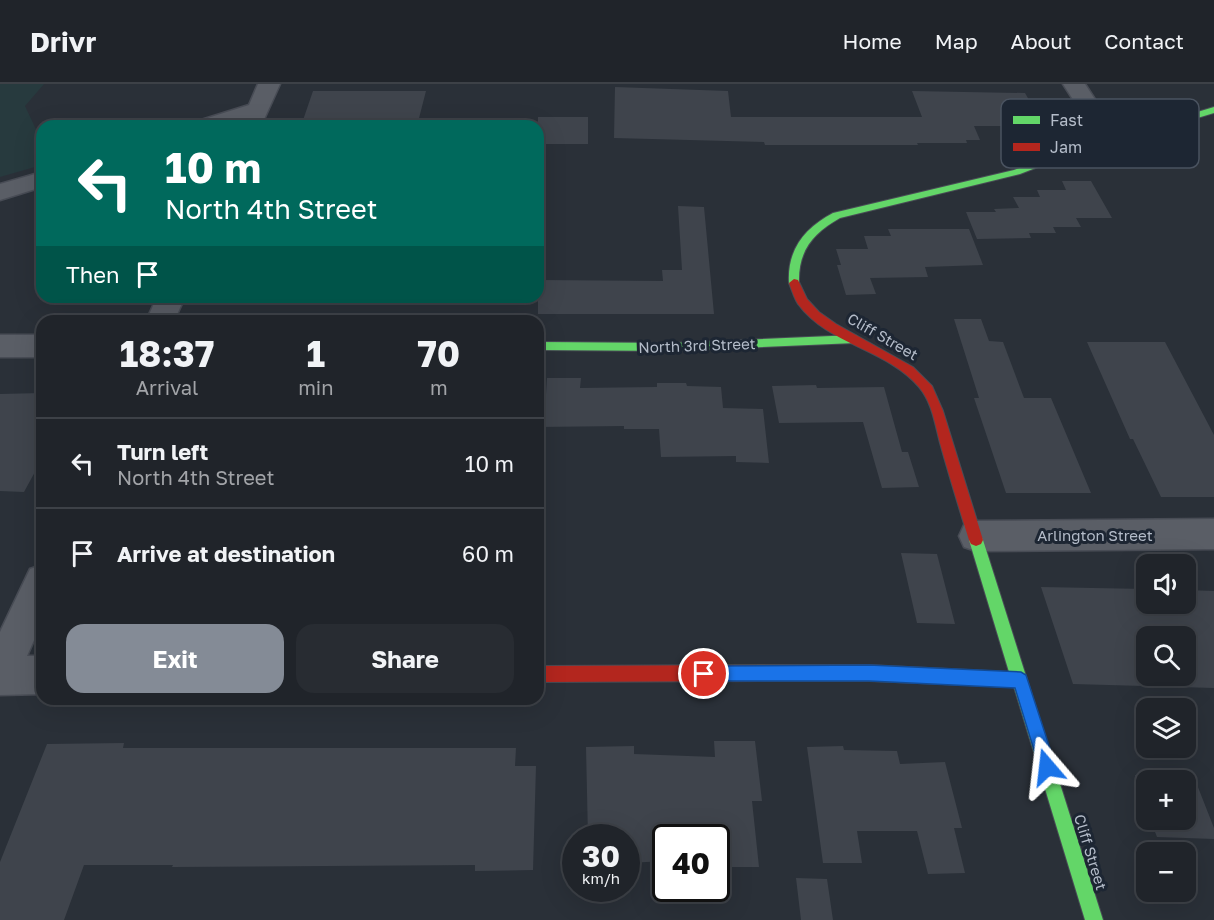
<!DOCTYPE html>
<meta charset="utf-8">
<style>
body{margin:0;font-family:"Golos Text",sans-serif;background:#282c32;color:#f1f3f6;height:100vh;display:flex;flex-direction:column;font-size:22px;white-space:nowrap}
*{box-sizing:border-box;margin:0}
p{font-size:20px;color:#a2a4a8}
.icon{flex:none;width:33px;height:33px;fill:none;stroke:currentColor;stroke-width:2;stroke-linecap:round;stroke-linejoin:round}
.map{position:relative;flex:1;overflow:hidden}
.details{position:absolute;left:36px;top:231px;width:508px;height:390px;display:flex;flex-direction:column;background:#20242a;border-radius:18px;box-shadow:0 6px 24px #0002,0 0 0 2px #3d4147}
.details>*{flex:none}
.banner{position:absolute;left:36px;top:36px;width:508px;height:183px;border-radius:18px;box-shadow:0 6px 24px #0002,0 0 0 2px #3d4147;background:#00695c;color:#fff;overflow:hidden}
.fabs{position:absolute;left:1136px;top:470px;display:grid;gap:12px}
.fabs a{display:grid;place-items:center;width:60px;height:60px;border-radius:12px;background:#20242a;box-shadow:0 6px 24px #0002,0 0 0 2px #3d4147;font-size:30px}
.speed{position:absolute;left:562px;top:740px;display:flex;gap:12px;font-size:30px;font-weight:700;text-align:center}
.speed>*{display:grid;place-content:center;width:78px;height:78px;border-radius:50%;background:#20242a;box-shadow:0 6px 24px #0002,0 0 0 2px #3d4147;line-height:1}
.speed small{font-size:15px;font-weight:400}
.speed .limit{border:3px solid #111;border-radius:9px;background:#fff;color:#111}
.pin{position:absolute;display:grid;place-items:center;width:51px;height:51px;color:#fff;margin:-26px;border:3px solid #fff;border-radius:50%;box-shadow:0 2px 6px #0007}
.me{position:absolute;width:66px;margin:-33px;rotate:343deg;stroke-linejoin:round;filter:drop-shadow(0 0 4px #0008)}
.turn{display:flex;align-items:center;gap:21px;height:126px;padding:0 30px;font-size:27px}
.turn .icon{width:78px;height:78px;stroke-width:2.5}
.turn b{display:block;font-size:42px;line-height:51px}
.then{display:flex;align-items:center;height:57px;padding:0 30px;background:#0003;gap:12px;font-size:22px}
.eta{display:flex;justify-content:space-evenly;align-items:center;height:102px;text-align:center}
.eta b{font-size:36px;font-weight:700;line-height:42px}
.button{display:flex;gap:12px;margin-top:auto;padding:12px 30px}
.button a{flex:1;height:69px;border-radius:18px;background:#848b96;color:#fff;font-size:24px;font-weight:700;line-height:69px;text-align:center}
.button a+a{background:#282c32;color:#f1f3f6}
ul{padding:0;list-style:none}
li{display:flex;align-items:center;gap:18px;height:90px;padding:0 30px;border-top:2px solid #3d4147}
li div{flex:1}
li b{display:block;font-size:22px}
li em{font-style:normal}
header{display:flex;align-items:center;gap:36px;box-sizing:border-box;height:84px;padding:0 30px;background:#20242a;border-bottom:2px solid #3d4147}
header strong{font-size:28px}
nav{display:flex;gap:33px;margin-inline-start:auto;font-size:21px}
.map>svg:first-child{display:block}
</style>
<header>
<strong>Drivr</strong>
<nav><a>Home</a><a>Map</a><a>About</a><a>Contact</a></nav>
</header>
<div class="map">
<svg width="1214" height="836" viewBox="0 0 1214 836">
<rect width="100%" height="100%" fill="#2a3038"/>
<path fill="#273a3e" d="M0 0H44L25 22 42 58V81L0 93Z"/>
<path fill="#3f444c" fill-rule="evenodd" d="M615 3 728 7 731 33H922L912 7 1025 9 1044 42H974L980 56H966L967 59H917L918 61H765L764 58 614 54Z
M313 7H426L417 42H301Z
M538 33H588V60H538Z
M1062 97H1091L1112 134H1076L1081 143H1053L1056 149H1029L1031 154 977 155 966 128H996L994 125 1019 124 1013 113H1040L1037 106H1066Z
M678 122 704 123 714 230H538V196L663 197 662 186H682Z
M888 145H969L983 181 925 183 928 193 870 194 876 210 846 211 837 181H841L836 165H868L864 152H891Z
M954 235H981L989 257 1003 258 1024 314H1051L1091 409H1006L974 314H979Z
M1087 258H1165L1214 351V413H1161L1133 355H1130Z
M547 294H581L580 304 657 303V299H686L687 302 721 303 723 324 763 325 769 379 736 378V372L661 373 659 345H624V342L538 343V309L546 310Z
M816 301 817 304 884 303 902 368H908L919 403 882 404 863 338 779 339 772 302Z
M42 309V375L24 408 0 407V310Z
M901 469 937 470 955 540 917 539Z
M1041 503 1146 505V519H1185V506L1214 507V604L1073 600ZM1146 552H1185V591H1146Z
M714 657H755L762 717H752L759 783H725L722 753H666V777L627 779V753H588L586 663 634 662V670L715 673Z
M124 659 123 664H516L515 682H536L533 786 475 787V781L172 783 173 781H84L64 836H0V778L47 660Z
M843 662 844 666 897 667 900 680 945 678 962 744H954L965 789 928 790 917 747H857L862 779H823L807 663Z
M1135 691 1194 693 1214 744V755L1157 753 1150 735H1185V696H1146V723Z
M796 794 827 795 833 836H801Z"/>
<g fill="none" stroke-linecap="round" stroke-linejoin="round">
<g stroke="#484c55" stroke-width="3">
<path id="street" d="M258 0H280L261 42H239L241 38 228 42H195L198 37 249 21Z
M1063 0H1085L1122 57 1119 62 1111 64 1103 62Z
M42 88V103L0 116V100Z
M157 213H185L174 237H146Z
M0 251H42V273H0Z
M1214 435V465L976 467 964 463 959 452 964 441 976 437Z
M42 481V538L27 572H42V610L0 611V548L30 485Z"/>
</g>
<g stroke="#484c55" stroke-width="2">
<path id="fast" d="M1214 23V29L1051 78 1020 90 840 134C813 149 798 167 799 199L794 203 789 199C787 165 805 144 833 129L1014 86 1045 74Z
M855 251 861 255 855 259 671 267 538 266V258L671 259Z
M976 450 981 452 983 456 1103 836H1085L1014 603 869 597H765L760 594 757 589 760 584 765 581H869L1009 588 969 456 971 452Z"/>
</g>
<g stroke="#484c55" stroke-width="2">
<path id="jam" d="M794 195 798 196 807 215 819 228 836 240 913 283 932 302 943 327 983 456 981 460 976 462 971 460 969 456C959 424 949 391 940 359 935 340 932 318 919 303 887 265 828 261 798 220 794 214 792 206 789 199Z
M765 581 770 584 773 589 770 594 765 597 538 598V582Z"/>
</g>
<use href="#street" fill="#5a5e66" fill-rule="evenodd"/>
<use href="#fast" fill="#63d668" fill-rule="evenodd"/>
<use href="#jam" fill="#b3261e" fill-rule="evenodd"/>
</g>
<path fill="#1a73e8" stroke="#114b97" stroke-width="1.5" d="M869 581 1021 588 1026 591 1056 683 1053 689 1047 692 1041 689 1015 604 869 597H704L698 595 696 590 698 584 704 582Z"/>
<g text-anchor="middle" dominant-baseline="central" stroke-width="6" stroke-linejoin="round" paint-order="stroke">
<g font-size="15" fill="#b4bcc9" stroke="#1d2633">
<text transform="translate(883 252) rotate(30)">Cliff Street</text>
<text transform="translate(697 261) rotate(-2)">North 3rd Street</text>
<text x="1095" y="451">Arlington Street</text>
<text transform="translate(1091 768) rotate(73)">Cliff Street</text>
</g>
</g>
<rect x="1001" y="15" width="198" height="69" rx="9" fill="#1d2633" stroke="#4a5360" stroke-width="1.5"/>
<rect x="1013" y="32" width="27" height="8" fill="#63d668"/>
<rect x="1013" y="59" width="27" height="8" fill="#b3261e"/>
<g font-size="16" fill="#b4bcc9">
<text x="1050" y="42">Fast</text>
<text x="1050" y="69">Jam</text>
</g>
</svg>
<div class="fabs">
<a><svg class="icon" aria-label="sound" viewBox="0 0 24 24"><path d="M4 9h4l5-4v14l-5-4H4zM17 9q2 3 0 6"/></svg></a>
<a><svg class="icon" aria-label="search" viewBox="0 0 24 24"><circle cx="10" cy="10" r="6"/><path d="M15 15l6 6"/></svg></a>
<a><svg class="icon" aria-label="layers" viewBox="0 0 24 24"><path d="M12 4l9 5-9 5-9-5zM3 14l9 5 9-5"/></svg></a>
<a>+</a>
<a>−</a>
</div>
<div class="speed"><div>30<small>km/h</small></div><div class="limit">40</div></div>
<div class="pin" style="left:704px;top:590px;background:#d93025"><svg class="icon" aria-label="arrive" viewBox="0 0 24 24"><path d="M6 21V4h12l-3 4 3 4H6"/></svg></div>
<svg class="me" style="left:1047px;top:683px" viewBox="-20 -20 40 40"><path d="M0-17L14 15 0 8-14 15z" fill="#1a73e8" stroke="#fff" stroke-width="4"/></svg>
<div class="banner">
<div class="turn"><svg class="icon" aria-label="left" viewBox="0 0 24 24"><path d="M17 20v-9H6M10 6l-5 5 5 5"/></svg><div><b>10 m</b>North 4th Street</div></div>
<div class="then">Then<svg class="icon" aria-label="arrive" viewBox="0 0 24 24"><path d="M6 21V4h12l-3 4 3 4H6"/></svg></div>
</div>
<section class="details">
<div class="eta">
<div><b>18:37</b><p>Arrival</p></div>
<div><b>1</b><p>min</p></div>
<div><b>70</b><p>m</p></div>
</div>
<ul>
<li><svg class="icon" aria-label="left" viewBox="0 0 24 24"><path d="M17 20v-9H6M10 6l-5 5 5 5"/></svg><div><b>Turn left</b><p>North 4th Street</p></div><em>10 m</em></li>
<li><svg class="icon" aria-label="arrive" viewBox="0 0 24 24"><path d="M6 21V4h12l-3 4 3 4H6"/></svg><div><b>Arrive at destination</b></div><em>60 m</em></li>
</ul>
<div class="button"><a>Exit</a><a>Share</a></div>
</section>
</div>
